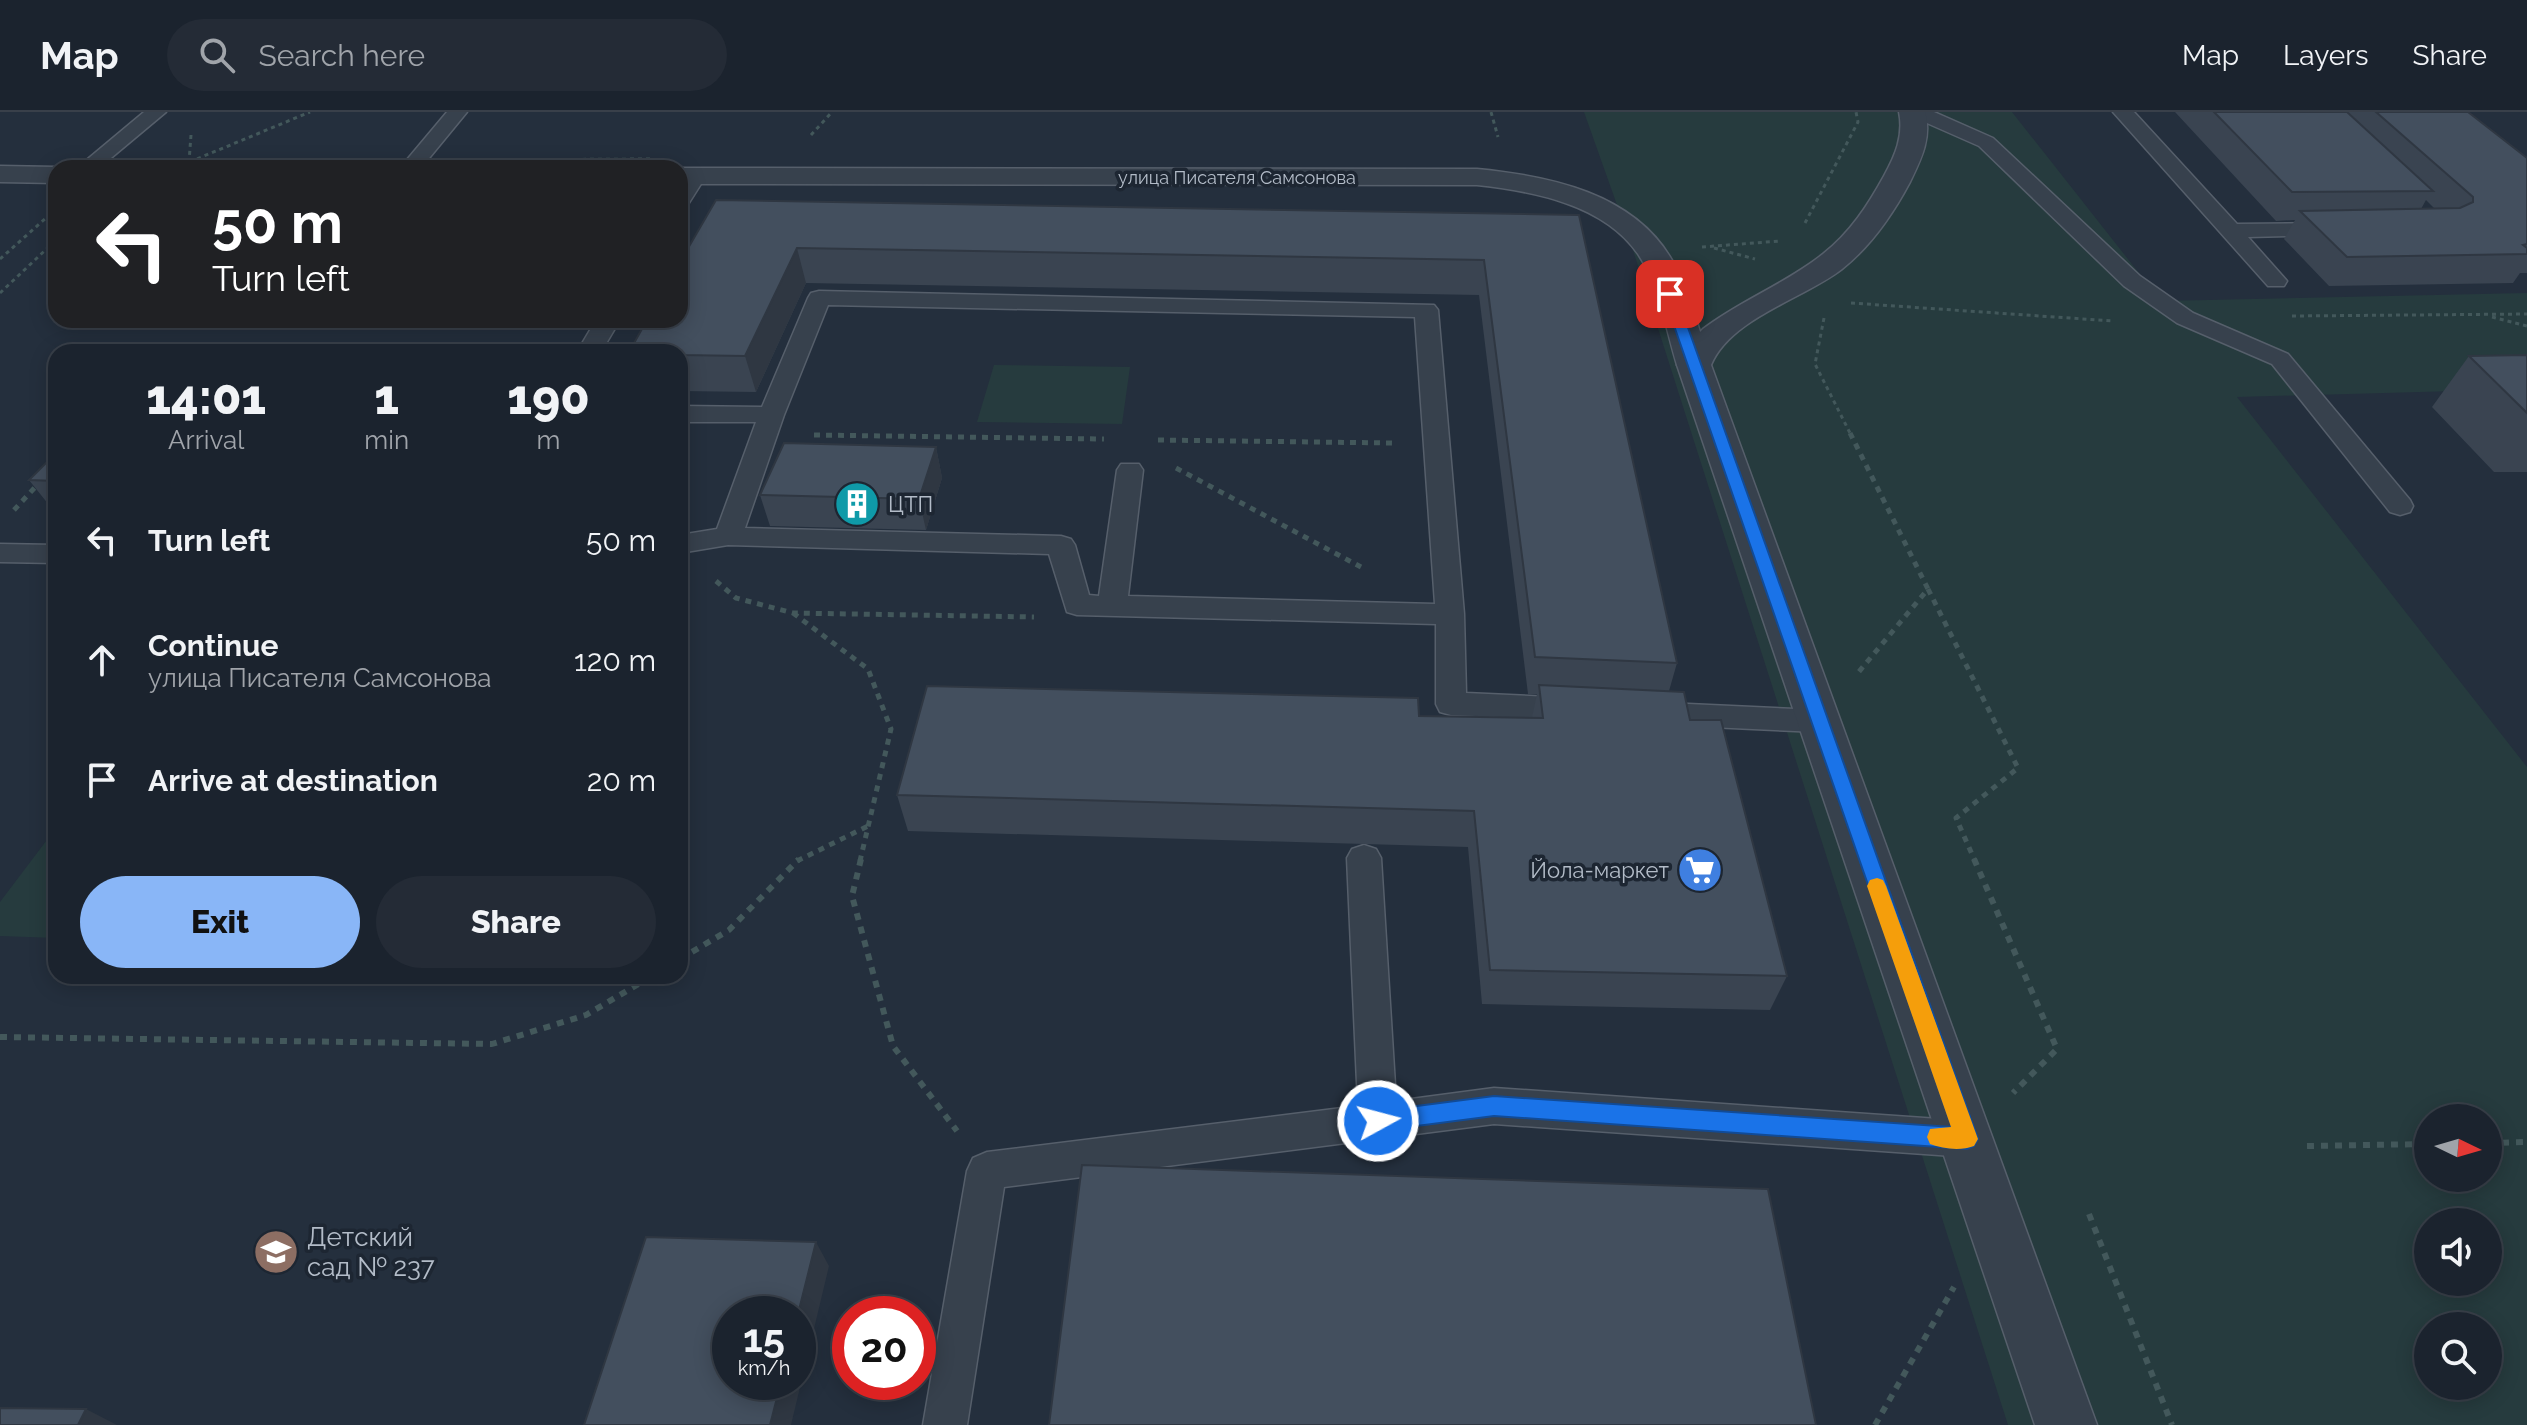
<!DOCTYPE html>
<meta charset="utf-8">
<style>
body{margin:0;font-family:Raleway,sans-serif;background:#242b36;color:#f1f3f6;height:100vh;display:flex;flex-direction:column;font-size:30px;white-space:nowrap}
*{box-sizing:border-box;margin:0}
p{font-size:26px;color:#a0a4aa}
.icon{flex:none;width:44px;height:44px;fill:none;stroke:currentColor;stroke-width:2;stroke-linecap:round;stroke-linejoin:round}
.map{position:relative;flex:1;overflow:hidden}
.panel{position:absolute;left:48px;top:232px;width:640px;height:640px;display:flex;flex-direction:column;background:#1b232e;border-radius:24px;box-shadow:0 4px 20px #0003,0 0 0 2px #39404a}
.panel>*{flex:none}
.hud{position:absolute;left:48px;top:48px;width:640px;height:168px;border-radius:24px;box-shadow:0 4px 20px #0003,0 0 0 2px #39404a;background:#202124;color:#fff;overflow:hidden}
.needle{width:52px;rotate:95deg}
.fabs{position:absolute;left:2414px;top:992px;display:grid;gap:16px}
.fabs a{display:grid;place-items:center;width:88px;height:88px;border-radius:50%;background:#1b232e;box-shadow:0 4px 20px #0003,0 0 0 2px #39404a;font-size:40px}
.speed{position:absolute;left:712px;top:1184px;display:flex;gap:16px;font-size:40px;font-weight:700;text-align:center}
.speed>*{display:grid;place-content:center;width:104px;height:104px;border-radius:50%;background:#1b232e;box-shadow:0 4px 20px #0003,0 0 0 2px #39404a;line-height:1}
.speed small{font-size:20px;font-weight:400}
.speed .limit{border:12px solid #d22;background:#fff;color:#111}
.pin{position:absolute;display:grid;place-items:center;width:68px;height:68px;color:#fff;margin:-34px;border-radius:16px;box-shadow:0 4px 12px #0006}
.me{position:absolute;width:88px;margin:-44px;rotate:83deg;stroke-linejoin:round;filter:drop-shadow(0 0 6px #0008)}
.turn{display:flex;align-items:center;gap:28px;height:168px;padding:0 32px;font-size:36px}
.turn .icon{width:104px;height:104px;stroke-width:2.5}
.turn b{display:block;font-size:56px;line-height:68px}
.eta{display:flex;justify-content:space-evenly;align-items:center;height:136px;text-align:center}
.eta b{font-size:48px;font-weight:800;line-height:56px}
.primary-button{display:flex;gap:16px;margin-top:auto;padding:16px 32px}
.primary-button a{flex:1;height:92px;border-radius:48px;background:#89b6f7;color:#111;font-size:32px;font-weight:800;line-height:92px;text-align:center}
.primary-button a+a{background:#242b36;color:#f1f3f6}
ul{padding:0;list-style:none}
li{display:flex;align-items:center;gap:24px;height:120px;padding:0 32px}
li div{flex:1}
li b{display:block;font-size:30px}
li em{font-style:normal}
header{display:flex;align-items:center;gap:48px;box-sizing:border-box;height:112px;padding:0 40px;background:#1b232e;border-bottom:2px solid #39404a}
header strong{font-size:38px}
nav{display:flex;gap:44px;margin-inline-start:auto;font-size:28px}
.search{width:560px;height:72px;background:#242b36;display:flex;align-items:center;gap:20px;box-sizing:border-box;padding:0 28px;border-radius:44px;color:#a0a4aa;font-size:30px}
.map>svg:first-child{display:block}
</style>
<header>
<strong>Map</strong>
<div class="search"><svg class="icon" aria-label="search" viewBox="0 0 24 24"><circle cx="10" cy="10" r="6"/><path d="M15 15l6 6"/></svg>Search here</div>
<nav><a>Map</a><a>Layers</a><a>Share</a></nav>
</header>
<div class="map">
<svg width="2527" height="1313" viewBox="0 0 2527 1313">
<rect width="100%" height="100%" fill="#242f3d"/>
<path fill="#263b3e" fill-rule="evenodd" d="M1584 0H2012L2161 189 2527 181V277L2237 285 2527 655V1313H2008L1633 138ZM2428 1006H2488V1066H2428ZM2428 1110H2488V1170H2428ZM2428 1214H2488V1274H2428Z
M994 253 1130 255 1122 312 977 310Z
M56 716V826L0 824V790Z"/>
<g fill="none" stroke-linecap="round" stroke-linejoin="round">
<g stroke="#565f6b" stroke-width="3">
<path id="service" d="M144 0H166L99 56H77Z
M447 0H467L421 56H400Z
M1908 0H1934L1993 26 2140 164 2193 201 2288 242 2410 388 2413 394 2410 400 2400 403 2390 400 2272 252 2177 211 2124 174 1979 34 1911 4Z
M2113 0H2134L2237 112 2332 111 2343 117 2332 123 2248 125 2287 169 2284 174H2268Z
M696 58 706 64 687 94 680 96V73L689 60Z
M819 179 1434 193 1438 198 1464 502 1466 581 1575 586 1586 589 1590 597 1586 605 1575 608 1451 603 1440 600 1436 592V512L1077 503 1067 500 1049 442 728 433 680 441V423L717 417 756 310H680V294L762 295 808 186 811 181ZM828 193 1415 205 1435 492 1128 484 1143 358 1139 352H1121L1117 358 1099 484 1089 483 1075 433 1071 427 1061 424 745 416 784 303Z
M596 208H620L601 240H577Z
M0 432 56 433V451L0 450Z
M1645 590 1818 598 1829 601 1834 609 1829 617 1818 620 1645 612 1634 609 1630 601 1634 593Z
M1364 733 1376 737 1381 746 1396 989 1494 976 1967 1009 1981 1014 1987 1027 1981 1040 1967 1045 1494 1012 1004 1075 967 1313H923L967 1059 973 1046 987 1040 1358 994 1347 746 1352 737Z"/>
</g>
<g stroke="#565f6b" stroke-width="3">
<path id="minor" d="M0 54 56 55 62 56H56V71L0 70Z
M678 56H680L1477 57C1549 64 1635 81 1673 150 1690 182 1699 219 1711 253L1706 260 1694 263 1682 260 1677 253C1666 217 1659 174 1638 142 1604 92 1532 79 1477 73L680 72Z"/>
</g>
<g stroke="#565f6b" stroke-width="3">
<path id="tertiary" d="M1899 0H1925C1932 26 1921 47 1910 70 1893 102 1871 134 1842 157 1803 187 1731 206 1711 253L2097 1313H2035L1677 253 1689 231 1703 217C1741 188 1787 171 1823 142 1850 121 1868 93 1884 64 1895 44 1904 24 1899 0Z"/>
</g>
<path stroke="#43585b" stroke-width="3" stroke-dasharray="4 4" stroke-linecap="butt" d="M1491 0 1498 25
M191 23 189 50 372 48
M811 23 832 0
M470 48 652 47
M175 56 310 0
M1805 111 1858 10 1856 0
M1702 135 1780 129
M1714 136 1755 147
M0 147 46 106
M0 181 56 128
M1851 191 2113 209
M2292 204 2527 202
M2492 205 2527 214
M1824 206 1815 252 1851 323"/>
<path stroke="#43585b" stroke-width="5" stroke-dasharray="6 6" stroke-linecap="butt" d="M1850 321 1928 477 1857 562
M814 323 1104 327
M1158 328 1392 331
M1176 356 1361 455
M14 398 40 370
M716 469 736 486 793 501 1034 505
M1928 477 2018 656 1956 706 1975 749
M793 501 868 557 891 617 860 749
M797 749 868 714"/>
<path stroke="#43585b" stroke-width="6" stroke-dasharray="7 7" stroke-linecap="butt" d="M861 747 852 784 893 934 957 1019
M1974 747 2057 937 2013 981
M680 847 729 818 799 747
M0 925 492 932 586 903 652 864
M2488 1031 2527 1030
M2307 1034 2428 1032
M2089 1102 2172 1313
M1875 1313 1954 1175"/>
<use href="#service" fill="#37414d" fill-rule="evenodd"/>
<use href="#minor" fill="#37414d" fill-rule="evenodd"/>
<use href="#tertiary" fill="#37414d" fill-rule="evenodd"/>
</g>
<path fill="#3a4451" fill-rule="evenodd" d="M2175 0H2468L2527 46V161H2520L2513 171 2329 174 2284 127 2295 108 2276 109ZM2426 88 2435 97H2421Z
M716 88 1579 103 1677 551 1669 579 1690 608 1787 864 1770 898 1482 892 1468 735 908 719 897 683 1419 604 1532 605 1537 582H1528L1479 183 806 171 756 280 680 279V240Z
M2527 243V360H2494L2432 295 2469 244Z
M936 335 942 366 926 418 770 414 760 383Z
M56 341V398H53L29 368Z"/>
<path fill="#2f3742" d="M797 136 806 171 756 280 745 244Z
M936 335 942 366 926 418 919 387Z
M816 1130 829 1154 791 1313H770L781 1270H798V1202Z
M86 1297 117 1313H78Z"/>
<path fill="#434f5e" stroke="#2f3742" stroke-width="2" d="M2214 0H2347L2433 79 2292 80Z
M2376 0H2468L2527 46V132L2523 133 2527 136V142L2347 145 2300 99 2460 96 2473 90V85Z
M716 88 1579 103 1677 551 1535 545 1484 148 797 136 745 244 680 243V240H629L647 208H680V150Z
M2527 243V301L2469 244Z
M784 331 936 335 919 387 760 383Z
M56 341V369L29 368Z
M1539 573 1684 580 1690 608H1721L1787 864 1490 858 1474 699 897 683 927 574 1418 586 1419 604 1543 606Z
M1082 1053 1768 1077 1816 1313H1049Z
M646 1125 816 1130 798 1202H730V1270H781L770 1313H584Z
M0 1296 86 1297 78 1313H0Z"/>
<path fill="#1a73e8" stroke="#114b97" stroke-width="2" d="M1665 179 1676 182 1978 1027 1974 1034 1967 1037 1494 1004 1378 1019 1370 1016 1367 1009 1370 1002 1378 999 1494 984 1952 1015 1663 182Z"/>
<path fill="#f59e0b" d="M1877 766 1883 768 1886 774 1978 1027 1974 1034C1961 1039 1943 1037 1930 1032L1927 1025 1930 1017 1951 1015 1867 774 1870 768Z"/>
<defs>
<g id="building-disc" transform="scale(2.3)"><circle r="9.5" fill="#0f9aa8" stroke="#1d2632"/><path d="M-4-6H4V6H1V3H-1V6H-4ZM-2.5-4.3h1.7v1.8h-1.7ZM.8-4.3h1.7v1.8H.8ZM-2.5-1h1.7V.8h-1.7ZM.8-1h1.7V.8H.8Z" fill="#fff"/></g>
<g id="supermarket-disc" transform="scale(2.3)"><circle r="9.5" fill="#3f7fe0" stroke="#1d2632"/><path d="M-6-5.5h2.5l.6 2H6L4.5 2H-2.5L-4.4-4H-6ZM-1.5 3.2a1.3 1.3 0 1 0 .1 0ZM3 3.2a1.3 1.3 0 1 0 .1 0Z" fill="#fff"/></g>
<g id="school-disc" transform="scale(2.3)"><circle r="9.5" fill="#8d6e63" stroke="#1d2632"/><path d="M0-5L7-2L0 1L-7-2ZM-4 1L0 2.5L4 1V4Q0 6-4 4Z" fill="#fff"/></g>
</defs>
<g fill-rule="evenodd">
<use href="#building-disc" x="857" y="392"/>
<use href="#supermarket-disc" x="1700" y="758"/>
<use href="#school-disc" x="276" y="1140"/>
</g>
<g text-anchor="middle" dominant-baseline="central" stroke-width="7" stroke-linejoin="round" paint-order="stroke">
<g font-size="18" fill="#b3bcc8" stroke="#1d2632">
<text x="1237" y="65">улица Писателя Самсонова</text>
</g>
<g font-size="22" fill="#b3bcc8" stroke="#1d2632" text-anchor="start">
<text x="888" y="392">ЦТП</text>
<text x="1669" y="758" text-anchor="end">Йола-маркет</text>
</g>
<g font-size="26" fill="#b3bcc8" stroke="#1d2632" text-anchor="start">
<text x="307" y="1125">Детский<tspan x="307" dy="30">сад № 237</tspan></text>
</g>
</g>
</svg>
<div class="fabs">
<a><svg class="needle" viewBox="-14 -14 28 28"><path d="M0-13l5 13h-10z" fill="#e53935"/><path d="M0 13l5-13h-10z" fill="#a0a4aa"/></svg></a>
<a><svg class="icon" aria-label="sound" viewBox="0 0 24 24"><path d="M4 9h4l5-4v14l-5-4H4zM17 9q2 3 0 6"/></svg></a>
<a><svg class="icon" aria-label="search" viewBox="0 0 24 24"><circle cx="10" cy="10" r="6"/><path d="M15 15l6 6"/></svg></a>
</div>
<div class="speed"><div>15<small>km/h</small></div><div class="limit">20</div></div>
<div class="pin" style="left:1670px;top:182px;background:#d93025"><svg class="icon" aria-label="arrive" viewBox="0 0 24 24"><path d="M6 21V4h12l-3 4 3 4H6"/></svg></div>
<svg class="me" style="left:1378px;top:1009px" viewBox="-20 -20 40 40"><circle r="17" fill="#1a73e8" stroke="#fff" stroke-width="3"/><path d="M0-11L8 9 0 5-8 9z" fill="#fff"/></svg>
<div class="hud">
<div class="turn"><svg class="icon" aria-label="left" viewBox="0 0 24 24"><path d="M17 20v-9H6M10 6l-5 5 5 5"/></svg><div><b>50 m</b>Turn left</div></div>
</div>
<section class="panel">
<div class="eta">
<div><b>14:01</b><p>Arrival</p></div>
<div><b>1</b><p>min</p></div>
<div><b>190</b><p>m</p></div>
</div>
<ul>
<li><svg class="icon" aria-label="left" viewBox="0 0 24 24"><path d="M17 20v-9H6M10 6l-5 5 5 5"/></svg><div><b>Turn left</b></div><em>50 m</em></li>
<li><svg class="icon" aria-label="ahead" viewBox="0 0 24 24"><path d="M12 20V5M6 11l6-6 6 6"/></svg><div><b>Continue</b><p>улица Писателя Самсонова</p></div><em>120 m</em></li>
<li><svg class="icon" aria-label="arrive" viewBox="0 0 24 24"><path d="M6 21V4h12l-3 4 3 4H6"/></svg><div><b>Arrive at destination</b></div><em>20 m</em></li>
</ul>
<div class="primary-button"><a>Exit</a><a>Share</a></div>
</section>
</div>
